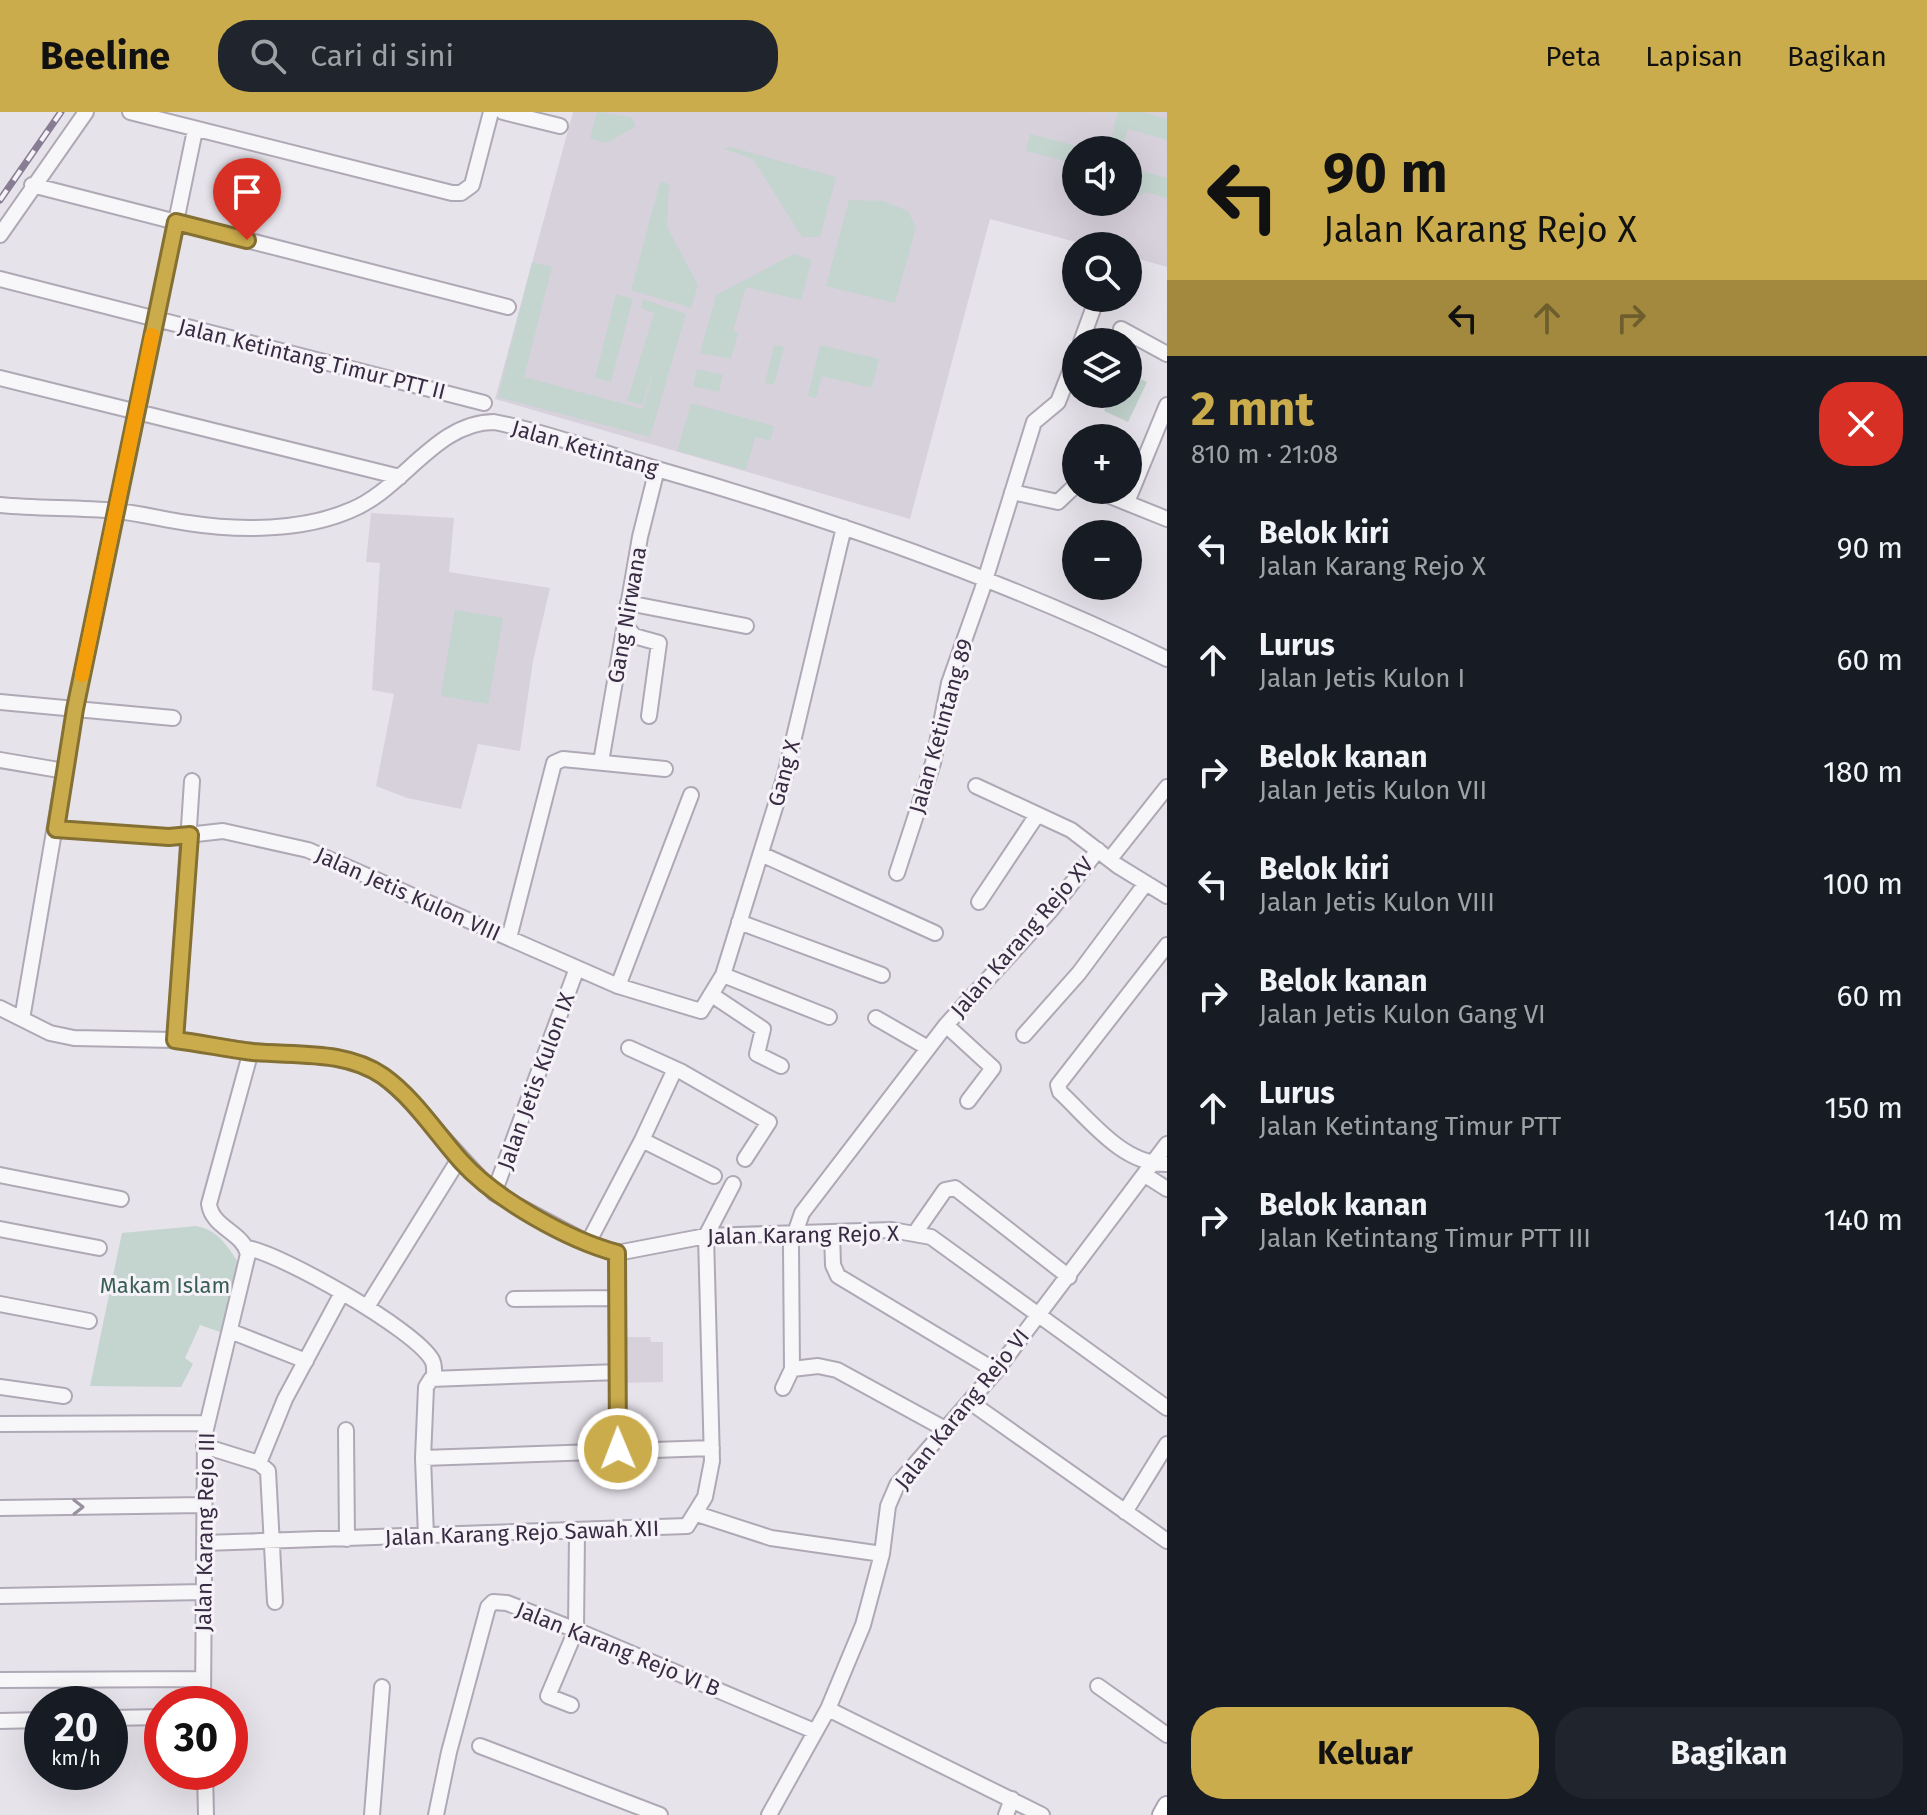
<!DOCTYPE html>
<html lang="id">
<meta charset="utf-8">
<style>
body{margin:0;font-family:"Fira Sans",sans-serif;background:#20242c;color:#f1f3f6;height:100vh;display:flex;flex-direction:column;font-size:30px;white-space:nowrap}
*{box-sizing:border-box;margin:0}
p{font-size:26px;color:#9ea1a6}
.icon{flex:none;width:44px;height:44px;fill:none;stroke:currentColor;stroke-width:2;stroke-linecap:round;stroke-linejoin:round}
.map{position:relative;flex:1;overflow:hidden}
.drawer{display:flex;flex-direction:column;background:#171b24;width:760px}
.drawer>*{flex:none}
.guide{background:#cbac4d;color:#111;overflow:hidden}
.buttons{position:absolute;left:1062px;top:24px;display:grid;gap:16px}
.buttons a{display:grid;place-items:center;width:80px;height:80px;border-radius:50%;background:#171b24;box-shadow:0 8px 32px #0002;font-size:40px}
.speed{position:absolute;left:24px;top:1574px;display:flex;gap:16px;font-size:40px;font-weight:700;text-align:center}
.speed>*{display:grid;place-content:center;width:104px;height:104px;border-radius:50%;background:#171b24;box-shadow:0 8px 32px #0002;line-height:1}
.speed small{font-size:20px;font-weight:400}
.speed .limit{border:12px solid #d22;background:#fff;color:#111}
.pin{position:absolute;display:grid;place-items:center;width:68px;height:68px;color:#fff;margin:-82px -34px;border-radius:50% 50% 50% 0;rotate:-45deg;box-shadow:0 0 8px #0007}
.pin .icon{rotate:45deg}
.me{position:absolute;width:88px;margin:-44px;rotate:359deg;stroke-linejoin:round;filter:drop-shadow(0 0 6px #0008)}
.turn{display:flex;align-items:center;gap:28px;height:168px;padding:0 24px;font-size:36px}
.turn .icon{width:104px;height:104px;stroke-width:2.5}
.turn b{display:block;font-size:56px;line-height:68px}
.lanes{display:flex;align-items:center;height:76px;padding:0 24px;background:#0003;justify-content:center;gap:40px;direction:ltr}
.lanes .off{opacity:.35}
.round{display:grid;place-items:center;flex:none;width:84px;height:84px;border-radius:32px;background:#20242c}
.headline{display:flex;align-items:center;justify-content:space-between;height:136px;padding:0 24px}
h1{font-size:48px;font-weight:700;line-height:60px;color:#cbac4d}
.action{display:flex;gap:16px;margin-top:auto;padding:16px 24px}
.action a{flex:1;height:92px;border-radius:32px;background:#cbac4d;color:#111;font-size:32px;font-weight:700;line-height:92px;text-align:center}
.action a+a{background:#20242c;color:#f1f3f6}
ul{padding:0;list-style:none}
li{display:flex;align-items:center;gap:24px;height:112px;padding:0 24px}
li div{flex:1}
li b{display:block;font-size:30px}
li em{font-style:normal}
header{display:flex;align-items:center;gap:48px;box-sizing:border-box;height:112px;padding:0 40px;background:#cbac4d;color:#111}
header strong{font-size:38px}
nav{display:flex;gap:44px;margin-inline-start:auto;font-size:28px}
.search{width:560px;height:72px;background:#20242c;display:flex;align-items:center;gap:20px;box-sizing:border-box;padding:0 28px;border-radius:32px;color:#9ea1a6;font-size:30px}
main{display:flex;flex:1;min-height:0}
.map>svg:first-child{display:block}
</style>
<header>
<strong>Beeline</strong>
<div class="search"><svg class="icon" aria-label="search" viewBox="0 0 24 24"><circle cx="10" cy="10" r="6"/><path d="M15 15l6 6"/></svg>Cari di sini</div>
<nav><a>Peta</a><a>Lapisan</a><a>Bagikan</a></nav>
</header>
<main>
<div class="map">
<svg width="1167" height="1703" viewBox="0 0 1167 1703">
<rect width="100%" height="100%" fill="#e7e3eb"/>
<path fill="#d7d1dc" fill-rule="evenodd" d="M573 0H1167V155L1128 144V134H1091L990 107 910 407 495 287ZM1076 38H1128V90H1076Z
M371 401 454 406 449 460 550 476 533 549 520 639 478 632 461 697 407 686 376 674 394 582 372 578 380 451 366 450Z
M622 1225H650L651 1230H663V1270L622 1271Z"/>
<path fill="#c4d4cf" d="M597 0 631 5 636 14 607 31 590 27Z
M1118 0H1142L1167 7V28L1128 17 1122 38H1108Z
M1030 22 1092 38H1076V52L1026 39Z
M730 35 836 65 820 125H802L753 47 724 37Z
M1128 55 1167 66V86L1146 80 1139 84 1128 80Z
M660 70 669 72 667 115 698 173 691 196 631 178Z
M849 88 883 89 908 99 916 116 895 191 826 174Z
M794 142 812 148 801 188 746 175 733 218 738 221 731 247 700 241 716 183Z
M532 150 552 155 524 265 643 297 656 251 642 293 627 289 654 201 641 196 643 187 686 202 650 325 498 285Z
M616 182 633 187 611 270 595 266Z
M774 233 784 235 774 273 765 271Z
M820 233 879 247 872 276 822 264 816 286 808 284Z
M697 257 723 263 719 280 693 274Z
M1128 261 1147 270 1128 310 1104 299 1112 282H1128Z
M691 291 774 314 770 329 755 325 746 358 677 339Z
M455 498 503 506 488 592 441 584Z
M196 1114C220 1118 230 1138 242 1157L220 1220 200 1213 185 1246 193 1252 181 1275 90 1274 122 1121Z"/>
<g fill="none" stroke-linecap="round" stroke-linejoin="round">
<g stroke="#afa8b5" stroke-width="18">
<path id="minor" d="M130 0 452 81H461L472 73 491 0
M503 0 560 14
M32 73 508 195
M0 123 86 0
M0 167 484 291
M1121 217 1167 242
M1081 230 1097 186
M0 266 400 365
M1095 378 1167 407
M1012 380 1058 390 1076 373
M1127 390 1167 293
M0 393C39 397 78 395 116 399 140 401 164 408 188 411 239 419 303 419 351 398 403 377 436 310 494 310 549 321 603 341 657 357 832 407 1003 467 1167 547
M628 491 746 514
M625 513 634 524 659 531 649 604
M0 590 173 606
M0 648 65 659
M601 650 640 425 657 357
M976 674 1071 718 1118 754 1167 784
M56 717 169 725 223 719 308 738 618 874 701 899 723 863 785 663 844 415
M761 742 935 821
M1110 747 1167 675
M897 761 933 651 949 571 982 478 1034 310 1058 290 1076 244
M979 790 1037 703
M739 810 882 863
M509 826 554 651 563 647 665 657
M1167 833 1058 973 1060 980C1090 1008 1123 1053 1167 1052
M723 863 829 905
M618 874 691 683
M712 883 763 917 757 942 781 954
M0 896 50 921 74 926 175 928 251 939 331 945 356 951 383 964 405 984 494 1081 588 1131 617 1141 706 1124 892 1118 931 1125 1167 1296
M876 906 928 936
M22 907 75 597 195 18
M946 913 993 956 968 989
M1024 923 1079 861 1146 771
M175 928 192 669
M629 936 682 960 769 1010 745 1047
M642 1028 675 957
M0 1063 121 1087
M1145 1063 1167 1077
M494 1081 577 856
M0 1117 99 1136
M832 1121 833 1153 838 1164 996 1259
M915 1121 945 1078 955 1076 1069 1165
M588 1131 642 1028 714 1064
M247 1136C280 1141 416 1218 432 1248 435 1253 434 1260 434 1266
M617 1141 618 1337
M514 1187 616 1186
M0 1192 89 1209
M367 1195 459 1047
M230 1219 306 1249
M792 1257 818 1254 837 1258 945 1317
M0 1275 64 1284
M783 1276 792 1257 791 1133 802 1101 946 913 1051 798 1098 738
M970 1290 1167 1429
M0 1312 206 1311
M346 1318 347 1427
M204 1334 259 1351 268 1359 275 1490
M423 1346 712 1336
M259 1351 285 1287 342 1181
M0 1396 204 1393
M1125 1400 1167 1332
M697 1402 771 1426 882 1442
M426 1424 423 1346 426 1275 431 1267 618 1260
M204 1431 687 1414 705 1385 712 1349 706 1124 733 1072
M0 1484 204 1480
M0 1568 203 1567
M1098 1574 1167 1623
M203 1592 205 1321 248 1142C243 1120 212 1116 209 1092L251 939
M571 1593 548 1584 576 1518 577 1420
M828 1597 1042 1703
M110 1606 162 1605
M0 1609 42 1608
M480 1634 660 1703
M205 1660 206 1703
M372 1703 382 1575
M436 1703 449 1640 488 1495 493 1490 507 1491 576 1518 814 1619
M769 1703 828 1597 863 1513 882 1442 888 1394 897 1373 996 1259 1167 1032
M1006 1703 1012 1687"/>
</g>
<g stroke="#aca3b6" stroke-width="22">
<path id="major" d="M1162 1703 1167 1694"/>
</g>
<use href="#minor" stroke="#f7f6f9" stroke-width="14"/>
<use href="#major" stroke="#fff" stroke-width="18"/>
<g stroke="#897d94" stroke-width="7">
<path id="rail" d="M0 88 61 0"/>
</g>
<use href="#rail" stroke="#f5f3f8" stroke-width="4" stroke-dasharray="12" stroke-linecap="butt"/>
</g>
<defs><path id="oneway-chevron" d="M-2-3.5L2.5 0L-2 3.5" fill="none" stroke-width="1.6" stroke-linecap="round" stroke-linejoin="round" transform="scale(2)"/></defs>
<use stroke="#98909e" href="#oneway-chevron" transform="translate(78 1395) rotate(-1)"/>
<g fill="none" stroke-linecap="round" stroke-linejoin="round">
<g stroke="#847032" stroke-width="20">
<path id="route" d="M247 128 176 110 75 597 56 717 169 725 190 723 175 928C201 931 227 937 253 940 297 944 345 938 383 964 414 986 436 1021 461 1049 495 1087 568 1128 617 1141L618 1337"/>
</g>
<use href="#route" stroke="#cbac4d" stroke-width="14"/>
<path stroke="#f59e0b" stroke-width="14" d="M82 563 152 223"/>
</g>
<g text-anchor="middle" dominant-baseline="central" stroke-width="6" stroke-linejoin="round" paint-order="stroke">
<g font-size="22" fill="#382b42" stroke="#f5f3f8">
<text transform="translate(312 247) rotate(14)">Jalan Ketintang Timur PTT II</text>
<text transform="translate(585 336) rotate(16)">Jalan Ketintang</text>
<text transform="translate(627 503) rotate(-80)">Gang Nirwana</text>
<text transform="translate(941 614) rotate(-74)">Jalan Ketintang 89</text>
<text transform="translate(784 661) rotate(-75)">Gang X</text>
<text transform="translate(408 782) rotate(24)">Jalan Jetis Kulon VIII</text>
<text transform="translate(1022 825) rotate(-49)">Jalan Karang Rejo XV</text>
<text transform="translate(536 969) rotate(-70)">Jalan Jetis Kulon IX</text>
<text transform="translate(803 1123) rotate(-1)">Jalan Karang Rejo X</text>
<text transform="translate(962 1297) rotate(-51)">Jalan Karang Rejo VI</text>
<text transform="translate(205 1420) rotate(-89)">Jalan Karang Rejo III</text>
<text transform="translate(522 1421) rotate(-2)">Jalan Karang Rejo Sawah XII</text>
<text transform="translate(618 1537) rotate(22)">Jalan Karang Rejo VI B</text>
</g>
<g font-size="22" fill="#395e53" stroke="#f5f3f8">
<text x="165" y="1173">Makam Islam</text>
</g>
</g>
</svg>
<div class="buttons">
<a><svg class="icon" aria-label="sound" viewBox="0 0 24 24"><path d="M4 9h4l5-4v14l-5-4H4zM17 9q2 3 0 6"/></svg></a>
<a><svg class="icon" aria-label="search" viewBox="0 0 24 24"><circle cx="10" cy="10" r="6"/><path d="M15 15l6 6"/></svg></a>
<a><svg class="icon" aria-label="layers" viewBox="0 0 24 24"><path d="M12 4l9 5-9 5-9-5zM3 14l9 5 9-5"/></svg></a>
<a>+</a>
<a>−</a>
</div>
<div class="speed"><div>20<small>km/h</small></div><div class="limit">30</div></div>
<div class="pin" style="left:247px;top:128px;background:#d93025"><svg class="icon" aria-label="arrive" viewBox="0 0 24 24"><path d="M6 21V4h12l-3 4 3 4H6"/></svg></div>
<svg class="me" style="left:618px;top:1337px" viewBox="-20 -20 40 40"><circle r="17" fill="#cbac4d" stroke="#fff" stroke-width="3"/><path d="M0-11L8 9 0 5-8 9z" fill="#fff"/></svg>
</div>
<section class="drawer">
<div class="guide">
<div class="turn"><svg class="icon" aria-label="left" viewBox="0 0 24 24"><path d="M17 20v-9H6M10 6l-5 5 5 5"/></svg><div><b>90 m</b>Jalan Karang Rejo X</div></div>
<div class="lanes"><svg class="icon" aria-label="left" viewBox="0 0 24 24"><path d="M17 20v-9H6M10 6l-5 5 5 5"/></svg><svg class="icon off" aria-label="ahead" viewBox="0 0 24 24"><path d="M12 20V5M6 11l6-6 6 6"/></svg><svg class="icon off" aria-label="right" viewBox="0 0 24 24"><path d="M7 20v-9h11M14 6l5 5-5 5"/></svg></div>
</div>
<div class="headline"><div><h1>2 mnt</h1><p>810 m · 21:08</p></div><a class="round" style="background:#d93025;color:#fff"><svg class="icon" aria-label="close" viewBox="0 0 24 24"><path d="M6 6l12 12M18 6L6 18"/></svg></a></div>
<ul>
<li><svg class="icon" aria-label="left" viewBox="0 0 24 24"><path d="M17 20v-9H6M10 6l-5 5 5 5"/></svg><div><b>Belok kiri</b><p>Jalan Karang Rejo X</p></div><em>90 m</em></li>
<li><svg class="icon" aria-label="ahead" viewBox="0 0 24 24"><path d="M12 20V5M6 11l6-6 6 6"/></svg><div><b>Lurus</b><p>Jalan Jetis Kulon I</p></div><em>60 m</em></li>
<li><svg class="icon" aria-label="right" viewBox="0 0 24 24"><path d="M7 20v-9h11M14 6l5 5-5 5"/></svg><div><b>Belok kanan</b><p>Jalan Jetis Kulon VII</p></div><em>180 m</em></li>
<li><svg class="icon" aria-label="left" viewBox="0 0 24 24"><path d="M17 20v-9H6M10 6l-5 5 5 5"/></svg><div><b>Belok kiri</b><p>Jalan Jetis Kulon VIII</p></div><em>100 m</em></li>
<li><svg class="icon" aria-label="right" viewBox="0 0 24 24"><path d="M7 20v-9h11M14 6l5 5-5 5"/></svg><div><b>Belok kanan</b><p>Jalan Jetis Kulon Gang VI</p></div><em>60 m</em></li>
<li><svg class="icon" aria-label="ahead" viewBox="0 0 24 24"><path d="M12 20V5M6 11l6-6 6 6"/></svg><div><b>Lurus</b><p>Jalan Ketintang Timur PTT</p></div><em>150 m</em></li>
<li><svg class="icon" aria-label="right" viewBox="0 0 24 24"><path d="M7 20v-9h11M14 6l5 5-5 5"/></svg><div><b>Belok kanan</b><p>Jalan Ketintang Timur PTT III</p></div><em>140 m</em></li>
</ul>
<div class="action"><a>Keluar</a><a>Bagikan</a></div>
</section>
</main>
